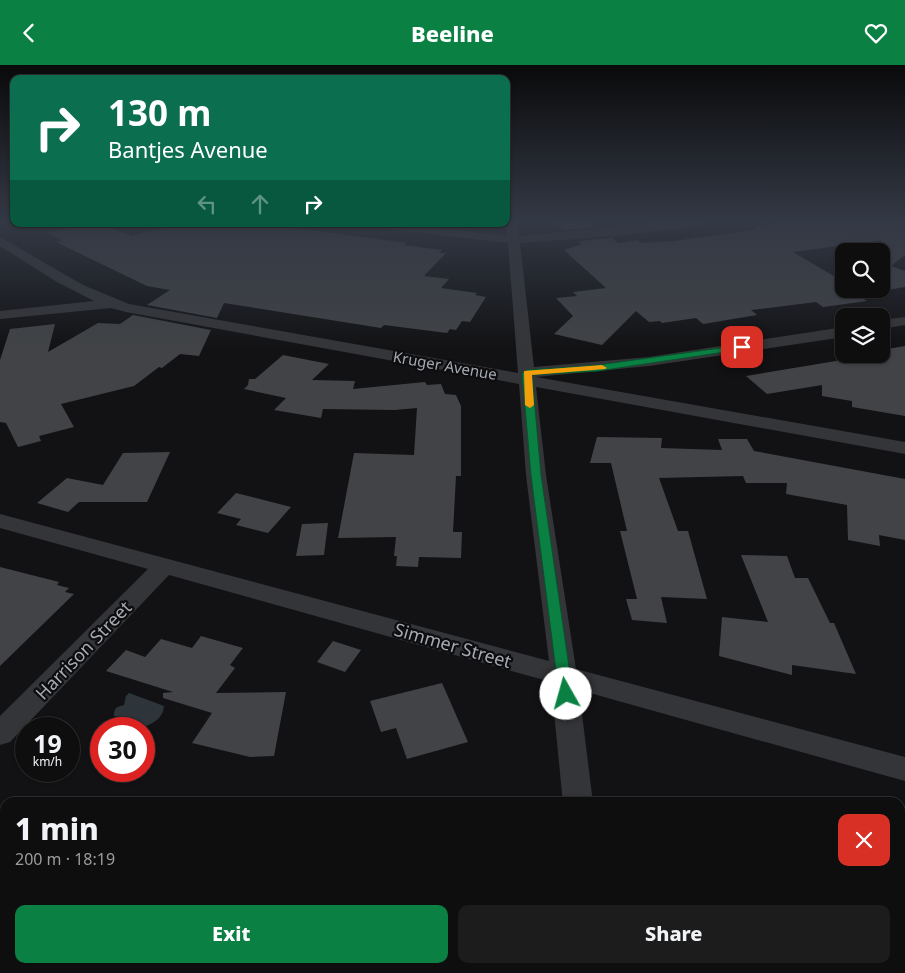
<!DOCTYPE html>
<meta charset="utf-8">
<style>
body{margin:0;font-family:"Noto Sans",sans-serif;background:#1c1c1d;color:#f1f3f6;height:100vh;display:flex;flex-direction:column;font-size:19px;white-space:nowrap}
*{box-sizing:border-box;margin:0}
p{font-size:16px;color:#9b9c9e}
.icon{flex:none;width:28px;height:28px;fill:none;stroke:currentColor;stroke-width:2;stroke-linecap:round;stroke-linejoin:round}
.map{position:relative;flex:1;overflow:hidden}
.sheet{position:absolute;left:0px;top:732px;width:905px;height:176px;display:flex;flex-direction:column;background:#0e0e0f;border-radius:15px 15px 0 0;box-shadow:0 1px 4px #0004,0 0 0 1px #2e2e2f}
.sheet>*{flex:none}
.banner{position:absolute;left:10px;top:10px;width:500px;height:152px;border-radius:10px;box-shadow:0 1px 4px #0004,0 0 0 1px #2e2e2f;background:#0b6e4f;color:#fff;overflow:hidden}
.fabs{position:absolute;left:835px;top:178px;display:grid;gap:10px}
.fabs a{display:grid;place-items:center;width:55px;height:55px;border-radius:10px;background:#0e0e0f;box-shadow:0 1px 4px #0004,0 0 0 1px #2e2e2f;font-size:25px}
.speed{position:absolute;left:15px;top:652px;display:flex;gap:10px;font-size:25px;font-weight:700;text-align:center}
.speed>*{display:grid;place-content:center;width:65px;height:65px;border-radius:50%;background:#0e0e0f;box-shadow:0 1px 4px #0004,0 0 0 1px #2e2e2f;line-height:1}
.speed small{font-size:12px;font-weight:400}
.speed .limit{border:8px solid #d22;background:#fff;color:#111}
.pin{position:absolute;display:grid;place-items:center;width:42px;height:42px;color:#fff;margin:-21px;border-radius:10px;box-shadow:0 2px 8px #0006}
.me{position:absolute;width:55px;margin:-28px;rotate:353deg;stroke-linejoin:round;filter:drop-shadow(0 0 4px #0008)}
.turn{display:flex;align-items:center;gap:18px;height:105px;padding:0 15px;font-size:22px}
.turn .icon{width:65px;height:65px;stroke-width:2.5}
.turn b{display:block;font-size:35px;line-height:42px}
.lanes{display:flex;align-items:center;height:48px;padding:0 15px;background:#0003;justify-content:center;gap:25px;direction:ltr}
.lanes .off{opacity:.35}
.round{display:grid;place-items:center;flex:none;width:52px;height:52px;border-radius:10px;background:#1c1c1d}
.overview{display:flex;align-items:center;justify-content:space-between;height:85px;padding:0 15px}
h1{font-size:30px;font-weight:800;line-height:38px}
.primary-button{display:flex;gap:10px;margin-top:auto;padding:10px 15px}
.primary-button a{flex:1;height:58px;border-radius:10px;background:#0b8043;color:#fff;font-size:20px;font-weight:800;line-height:58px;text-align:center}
.primary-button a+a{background:#1c1c1d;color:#f1f3f6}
header{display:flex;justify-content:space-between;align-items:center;height:65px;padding:0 15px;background:#0b8043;color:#fff;font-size:22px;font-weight:800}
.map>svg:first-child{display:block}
</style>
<header><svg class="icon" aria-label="back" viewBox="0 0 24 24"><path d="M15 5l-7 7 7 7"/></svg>Beeline<svg class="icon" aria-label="heart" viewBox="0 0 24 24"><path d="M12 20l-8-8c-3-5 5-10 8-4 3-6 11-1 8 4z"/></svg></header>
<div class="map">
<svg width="905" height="908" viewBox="0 0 905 908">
<rect width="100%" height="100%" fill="#121214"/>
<path fill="#2d353b" d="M129 628 164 641C163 652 156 657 146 661L132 654 114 651C114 642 117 642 124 640L126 631Z"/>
<path fill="#414346" d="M554 157H589L596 162 564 165Z
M795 157H905V190L891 201 905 206V222L881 226V175L793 187 844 217V224H855L863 229 857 230 867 236 823 242 816 237 751 245 757 250 703 259 696 253 662 258 660 256 649 257 636 246 602 280 554 269 573 251 556 233 577 231 573 227 606 223 564 185 582 179 578 176 612 173 618 178 638 175 641 178 674 176 759 164 755 162Z
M81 159H95L105 163 109 162 132 171 177 159H263L407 178 404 180 442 185 440 188H446L424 211 449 214 441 223 477 228 475 230 486 232 470 257 462 256 456 265 450 264 447 268 384 260 381 263 224 238 217 253 147 240 170 225 147 221 56 177 62 175 47 168Z
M133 250 211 265 199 291 180 289 162 303 159 302 134 321 61 339 74 362 39 371 41 376 18 382 6 358 0 357V295L10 264 55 259 48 287 98 258 120 259Z
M905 281V351L852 342V336L822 331V320L767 329 746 311 866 291 864 289H881V285Z
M283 290 329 299 312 315 355 316 353 324 425 317 427 320 441 319 445 329 456 330 461 341V411H456L453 467H462L461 493 419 492 418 502 396 501 397 491H394L396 472 338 473 354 388 414 390 417 343 395 345 323 344 321 353 274 345 286 333 244 324 248 320 249 314H255Z
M597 372 662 373 661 383 722 385 718 374H747L754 386 905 414V475L879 470 880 481 848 475 847 440 786 429 787 418H746L743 411 659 413 678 466H688L707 534 661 532 667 558 632 555 626 534H637L620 466H627L611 398H590Z
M170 387 147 437H79L68 447 37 438 67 413 103 420 123 388Z
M236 428 291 442 268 468 236 460 241 454 217 448Z
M328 458 324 490 296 491 302 459Z
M741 490 787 491 795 513H808L830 558H834L856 609 792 600V610L719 591 722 552 768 557Z
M0 502 59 517 57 520 69 523 65 527 74 529 0 601Z
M201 571 243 583 230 600 235 603 216 628 286 627 274 691 250 692 192 678 212 648 163 633V628L173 627 106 606 126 585 145 592 161 574 192 583Z
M333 576 361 585 345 607 317 597Z
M442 618 468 677 407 694 396 663 381 667 370 636Z"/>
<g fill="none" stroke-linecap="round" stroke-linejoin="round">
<path fill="#343538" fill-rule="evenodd" d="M506 157H518L519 171 670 157H705L699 161 627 170 520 178 534 302 649 292 844 262V272L649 301 536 312 905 377V389L536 322 546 410 576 604 905 692V716L579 625 593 738H563L551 617 169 510 10 677 0 680V651L148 504 0 463V449L549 596 526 410 519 319 126 247 111 243 0 254V246L94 236 57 217 0 181V172L83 220 129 239 518 308 508 178 379 163 373 159H407L507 171Z
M905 252V260L881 264V255Z
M578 904H614L615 908H579Z"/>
</g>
<linearGradient id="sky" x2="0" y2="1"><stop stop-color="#0a0a0b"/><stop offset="0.55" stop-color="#333945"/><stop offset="1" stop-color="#333945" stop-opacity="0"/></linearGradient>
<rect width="905" height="284" fill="url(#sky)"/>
<path fill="#0b8043" stroke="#07532c" d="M742 280 746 282 745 284 598 306 532 310 541 410 573 629 571 633 566 634 561 633 559 629 531 410 522 308 527 305 598 300Z"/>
<path fill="#f59e0b" d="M602 300 607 303 605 304 532 310 534 340 530 343 525 340 524 306Z"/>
<g text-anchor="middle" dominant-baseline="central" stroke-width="4.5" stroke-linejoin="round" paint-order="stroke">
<g font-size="15" fill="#a5aab2" stroke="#0d0d0f">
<text transform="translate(445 300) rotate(10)">Kruger Avenue</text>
</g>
<g font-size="18" fill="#a5aab2" stroke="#0d0d0f">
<text transform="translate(453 580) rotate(16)">Simmer Street</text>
<text transform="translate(83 585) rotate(-46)">Harrison Street</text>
</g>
</g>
</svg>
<div class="fabs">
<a><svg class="icon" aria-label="search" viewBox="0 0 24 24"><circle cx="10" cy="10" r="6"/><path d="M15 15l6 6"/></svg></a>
<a><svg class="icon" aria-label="layers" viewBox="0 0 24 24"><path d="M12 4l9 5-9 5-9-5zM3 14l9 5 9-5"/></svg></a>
</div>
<div class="speed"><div>19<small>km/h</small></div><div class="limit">30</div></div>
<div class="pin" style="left:742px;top:282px;background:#d93025"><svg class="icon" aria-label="arrive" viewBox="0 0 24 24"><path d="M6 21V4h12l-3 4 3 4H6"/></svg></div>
<svg class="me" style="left:566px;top:629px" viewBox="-20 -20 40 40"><circle r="19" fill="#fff"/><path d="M0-13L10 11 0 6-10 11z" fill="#0b8043"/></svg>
<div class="banner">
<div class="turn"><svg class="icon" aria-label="right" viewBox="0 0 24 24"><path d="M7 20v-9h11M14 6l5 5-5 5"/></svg><div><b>130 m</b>Bantjes Avenue</div></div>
<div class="lanes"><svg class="icon off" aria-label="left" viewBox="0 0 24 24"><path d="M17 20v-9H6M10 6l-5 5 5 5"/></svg><svg class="icon off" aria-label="ahead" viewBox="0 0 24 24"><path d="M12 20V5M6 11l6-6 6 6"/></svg><svg class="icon" aria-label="right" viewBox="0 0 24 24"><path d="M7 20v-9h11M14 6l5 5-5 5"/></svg></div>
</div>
<section class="sheet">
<div class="overview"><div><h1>1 min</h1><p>200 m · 18:19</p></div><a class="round" style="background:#d93025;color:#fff"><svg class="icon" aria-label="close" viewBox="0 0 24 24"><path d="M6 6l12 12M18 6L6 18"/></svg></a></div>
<div class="primary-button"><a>Exit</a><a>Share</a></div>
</section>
</div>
